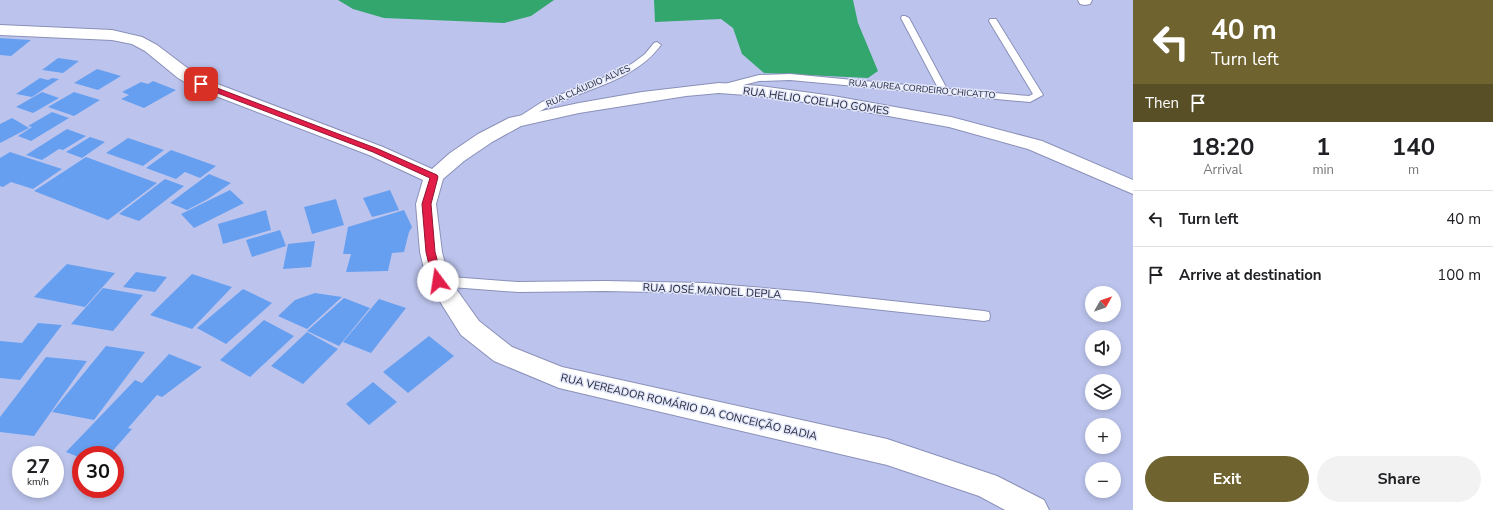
<!DOCTYPE html>
<meta charset="utf-8">
<style>
body{margin:0;font-family:"Nunito Sans",sans-serif;background:#f2f2f2;color:#202124;height:100vh;display:flex;flex-direction:column;font-size:15px;white-space:nowrap}
*{box-sizing:border-box;margin:0}
p{font-size:13px;color:#757577}
.icon{flex:none;width:22px;height:22px;fill:none;stroke:currentColor;stroke-width:2;stroke-linecap:round;stroke-linejoin:round}
.map{position:relative;flex:1;overflow:hidden}
.drawer{display:flex;flex-direction:column;background:#fff;width:360px}
.drawer>*{flex:none}
.banner{background:#6f6330;color:#fff;overflow:hidden}
.needle{width:26px;rotate:50deg}
.buttons{position:absolute;left:1085px;top:286px;display:grid;gap:8px}
.buttons a{display:grid;place-items:center;width:36px;height:36px;border-radius:50%;background:#fff;box-shadow:0 2px 6px #0003;font-size:20px}
.speed{position:absolute;left:12px;top:446px;display:flex;gap:8px;font-size:20px;font-weight:700;text-align:center}
.speed>*{display:grid;place-content:center;width:52px;height:52px;border-radius:50%;background:#fff;box-shadow:0 2px 6px #0003;line-height:1}
.speed small{font-size:10px;font-weight:400}
.speed .limit{border:6px solid #d22;background:#fff;color:#111}
.pin{position:absolute;display:grid;place-items:center;width:34px;height:34px;color:#fff;margin:-17px;border-radius:8px;box-shadow:0 2px 6px #0006}
.me{position:absolute;width:44px;margin:-22px;rotate:346deg;stroke-linejoin:round;filter:drop-shadow(0 0 3px #0008)}
.turn{display:flex;align-items:center;gap:14px;height:84px;padding:0 12px;font-size:18px}
.turn .icon{width:52px;height:52px;stroke-width:2.5}
.turn b{display:block;font-size:28px;line-height:34px}
.then{display:flex;align-items:center;height:38px;padding:0 12px;background:#0003;gap:8px;font-size:15px}
.eta{display:flex;justify-content:space-evenly;align-items:center;height:68px;text-align:center}
.eta b{font-size:24px;font-weight:700;line-height:28px}
.button{display:flex;gap:8px;margin-top:auto;padding:8px 12px}
.button a{flex:1;height:46px;border-radius:24px;background:#6f6330;color:#fff;font-size:16px;font-weight:700;line-height:46px;text-align:center}
.button a+a{background:#f2f2f2;color:#202124}
ul{padding:0;list-style:none}
li{display:flex;align-items:center;gap:12px;height:56px;padding:0 12px;border-top:1px solid #e0e0e0}
li div{flex:1}
li b{display:block;font-size:15px}
li em{font-style:normal}
main{display:flex;flex:1;min-height:0}
.map>svg:first-child{display:block}
</style>
<main>
<div class="map">
<svg width="1133" height="510" viewBox="0 0 1133 510">
<rect width="100%" height="100%" fill="#bcc4ed"/>
<path fill="#33a66d" d="M338 0H554L531 16 504 23 384 18 353 9Z
M654 0H853L858 23 878 71 868 78 764 73 742 54 733 28 721 19 655 22Z"/>
<path fill="#679ff0" d="M0 38 31 40 11 56 0 55Z
M58 58 79 61 63 73 42 70Z
M97 69 121 76 98 90 74 83Z
M40 78 48 80 52 78 59 79 32 97 16 94Z
M153 81 176 90 144 108 121 99 129 95 122 92 141 82 148 84Z
M42 92 59 98 33 113 16 107Z
M74 92 100 100 74 116 48 107Z
M52 112 69 118 31 141 18 136 32 127 28 126Z
M12 118 29 128 0 143V124Z
M67 129 86 136 63 150 59 149 42 160 26 155Z
M90 137 105 142 82 158 66 152Z
M128 138 164 150 143 166 106 153Z
M171 150 216 166 200 178 185 172 176 179 146 168Z
M10 152 62 169 33 189 11 182 3 187 0 186V158Z
M86 157 157 183 108 220 34 191Z
M209 174 231 183 208 199 187 210 170 203Z
M165 179 184 186 139 221 119 214Z
M230 190 244 203 194 228 181 214Z
M390 190 399 210 372 217 363 198Z
M336 199 344 225 312 234 304 207Z
M266 210 271 230 223 244 218 224Z
M404 210 412 227 409 232 404 252 392 253 388 271 346 272 351 254H343L348 227Z
M280 230 286 246 252 257 246 240Z
M315 241 311 267 283 269 288 244Z
M67 264 115 273 85 307 34 297Z
M136 272 167 277 155 292 123 287Z
M192 274 232 287 192 329 150 315Z
M103 288 143 295 113 331 71 324Z
M243 289 272 303 226 344 197 328Z
M315 293 342 297 307 329 278 316 295 300Z
M344 298 370 308 339 346 307 331Z
M379 299 406 308 371 353 343 342Z
M264 320 294 336 250 377 220 360Z
M38 323 62 325 20 380 0 378V341L22 343Z
M307 332 338 349 303 384 271 366Z
M429 336 454 356 408 393 383 372Z
M106 346 145 352 94 420 52 412Z
M169 354 202 367 162 397 157 395 128 428 132 429 109 455H81V458L66 452 135 380 142 383Z
M46 357 87 361 34 436 0 432V417Z
M373 382 397 402 369 425 346 404Z"/>
<g fill="none" stroke-linecap="round" stroke-linejoin="round">
<g stroke="#8a90b8" stroke-width="2">
<path id="lane" d="M902 16H905L909 18 947 89 1029 96 1033 94 989 21 990 19H996L1043 95 1030 102 790 80 759 81 720 91 715 88 717 86 759 75 790 74 938 88 901 18Z
M657 42 661 45C636 79 591 88 554 104 542 109 531 117 519 124L516 125 511 122 542 102 620 71 633 63 645 54 654 43Z
M438 276 518 282 605 281 705 283 809 292 984 311 989 312 990 316 989 320 984 321 809 302 705 293 605 291 518 292 438 286 434 284 432 281 434 278Z"/>
</g>
<g stroke="#8a90b8" stroke-width="2">
<path id="street" d="M1078 0H1092L1090 4 1085 5 1080 4Z
M0 25 112 30 142 37 157 45 190 70 207 80 383 147 432 169 450 153 478 134 509 118 579 103 642 92 719 83 760 86 833 96 951 117 1042 141 1133 180V194L1028 149 949 127 833 106 760 96 719 93 686 96 579 113 521 126 492 142 464 161 443 179 436 204 442 252 449 279 479 321 512 347 562 367 887 439 997 476 1044 500 1049 510H1005L979 496 887 465 559 388 494 361 461 335 427 281 420 252 416 204 423 180 369 155 195 88 178 78 145 51 132 44 112 40 0 35Z"/>
</g>
<use href="#lane" fill="#fff" fill-rule="evenodd"/>
<use href="#street" fill="#fff" fill-rule="evenodd"/>
</g>
<path fill="#e11d48" stroke="#92132f" d="M201 82 378 149 437 175 438 177 431 204 435 252 443 281 441 283H435L433 281 426 252 422 204 430 178 373 152 199 86V83Z"/>
<g text-anchor="middle" dominant-baseline="central" stroke-width="3" stroke-linejoin="round" paint-order="stroke">
<g font-size="9" fill="#1e2130" stroke="#e1e6fb">
<text transform="translate(588 86) rotate(-24)">RUA CLÁUDIO ALVES</text>
<text transform="translate(922 89) rotate(5)">RUA AUREA CORDEIRO CHICATTO</text>
</g>
<g font-size="11" fill="#1e2130" stroke="#e1e6fb">
<text transform="translate(816 101) rotate(8)">RUA HELIO COELHO GOMES</text>
<text transform="translate(712 291) rotate(3)">RUA JOSÉ MANOEL DEPLA</text>
<text transform="translate(689 407) rotate(13)">RUA VEREADOR ROMÁRIO DA CONCEIÇÃO BADIA</text>
</g>
</g>
</svg>
<div class="buttons">
<a><svg class="needle" viewBox="-14 -14 28 28"><path d="M0-13l5 13h-10z" fill="#e53935"/><path d="M0 13l5-13h-10z" fill="#757577"/></svg></a>
<a><svg class="icon" aria-label="sound" viewBox="0 0 24 24"><path d="M4 9h4l5-4v14l-5-4H4zM17 9q2 3 0 6"/></svg></a>
<a><svg class="icon" aria-label="layers" viewBox="0 0 24 24"><path d="M12 4l9 5-9 5-9-5zM3 14l9 5 9-5"/></svg></a>
<a>+</a>
<a>−</a>
</div>
<div class="speed"><div>27<small>km/h</small></div><div class="limit">30</div></div>
<div class="pin" style="left:201px;top:84px;background:#d93025"><svg class="icon" aria-label="arrive" viewBox="0 0 24 24"><path d="M6 21V4h12l-3 4 3 4H6"/></svg></div>
<svg class="me" style="left:438px;top:281px" viewBox="-20 -20 40 40"><circle r="19" fill="#fff"/><path d="M0-13L10 11 0 6-10 11z" fill="#e11d48"/></svg>
</div>
<section class="drawer">
<div class="banner">
<div class="turn"><svg class="icon" aria-label="left" viewBox="0 0 24 24"><path d="M17 20v-9H6M10 6l-5 5 5 5"/></svg><div><b>40 m</b>Turn left</div></div>
<div class="then">Then<svg class="icon" aria-label="arrive" viewBox="0 0 24 24"><path d="M6 21V4h12l-3 4 3 4H6"/></svg></div>
</div>
<div class="eta">
<div><b>18:20</b><p>Arrival</p></div>
<div><b>1</b><p>min</p></div>
<div><b>140</b><p>m</p></div>
</div>
<ul>
<li><svg class="icon" aria-label="left" viewBox="0 0 24 24"><path d="M17 20v-9H6M10 6l-5 5 5 5"/></svg><div><b>Turn left</b></div><em>40 m</em></li>
<li><svg class="icon" aria-label="arrive" viewBox="0 0 24 24"><path d="M6 21V4h12l-3 4 3 4H6"/></svg><div><b>Arrive at destination</b></div><em>100 m</em></li>
</ul>
<div class="button"><a>Exit</a><a>Share</a></div>
</section>
</main>
